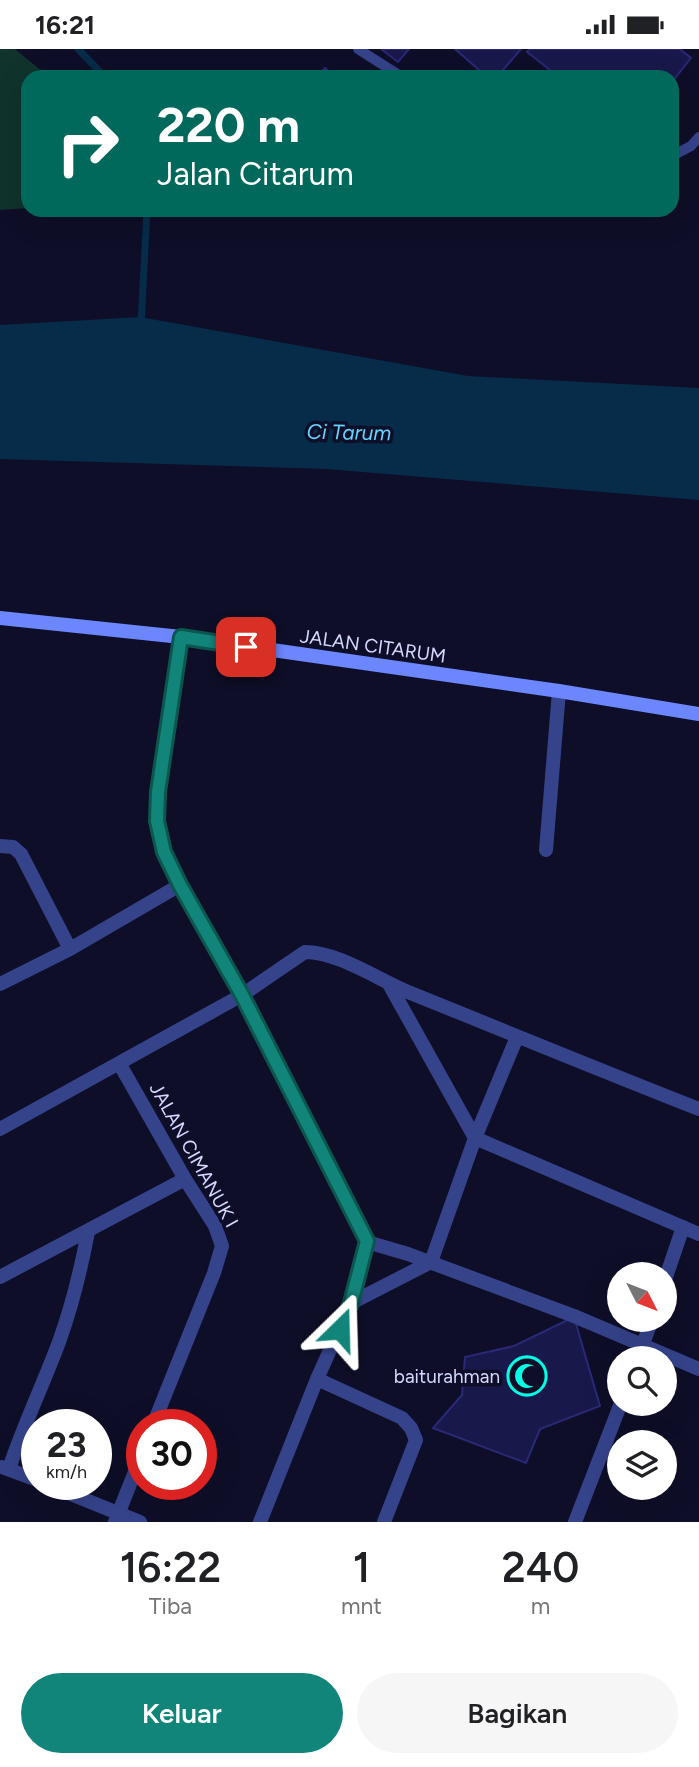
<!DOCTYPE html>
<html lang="id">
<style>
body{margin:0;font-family:Figtree,sans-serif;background:#f6f6f6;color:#202124;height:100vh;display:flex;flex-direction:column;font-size:26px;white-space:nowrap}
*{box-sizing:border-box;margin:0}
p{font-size:23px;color:#757577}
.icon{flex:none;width:38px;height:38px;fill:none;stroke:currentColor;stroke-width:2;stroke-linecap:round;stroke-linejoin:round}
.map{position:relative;height:1473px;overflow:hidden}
.panel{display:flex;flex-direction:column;background:#fff;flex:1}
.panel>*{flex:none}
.hud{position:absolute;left:21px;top:21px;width:658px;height:147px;border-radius:21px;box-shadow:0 7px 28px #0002;background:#00695c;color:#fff;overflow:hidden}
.needle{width:46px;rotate:132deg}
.buttons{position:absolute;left:607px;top:1213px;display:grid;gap:14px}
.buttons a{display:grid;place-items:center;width:70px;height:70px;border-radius:50%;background:#fff;box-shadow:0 7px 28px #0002;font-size:35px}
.speed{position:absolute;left:21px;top:1360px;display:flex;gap:14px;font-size:35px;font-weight:700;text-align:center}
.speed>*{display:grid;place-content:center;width:91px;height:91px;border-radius:50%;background:#fff;box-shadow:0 7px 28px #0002;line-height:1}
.speed small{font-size:18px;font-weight:400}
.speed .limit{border:10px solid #d22;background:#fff;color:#111}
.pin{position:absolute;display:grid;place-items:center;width:60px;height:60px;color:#fff;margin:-30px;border-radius:14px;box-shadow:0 4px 10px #0006}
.me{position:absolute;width:77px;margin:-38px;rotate:22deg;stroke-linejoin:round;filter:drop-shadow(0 0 5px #0008)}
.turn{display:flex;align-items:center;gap:24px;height:147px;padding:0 21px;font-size:32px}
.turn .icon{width:91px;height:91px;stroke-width:2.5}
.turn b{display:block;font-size:49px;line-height:60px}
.eta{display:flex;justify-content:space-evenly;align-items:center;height:119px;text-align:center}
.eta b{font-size:42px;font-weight:600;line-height:49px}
.cta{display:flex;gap:14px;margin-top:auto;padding:14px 21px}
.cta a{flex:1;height:80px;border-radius:42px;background:#12857b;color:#fff;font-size:28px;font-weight:600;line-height:80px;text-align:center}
.cta a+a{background:#f6f6f6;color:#202124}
.status{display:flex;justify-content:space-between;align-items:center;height:49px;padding:0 35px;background:#fff;direction:ltr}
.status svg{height:19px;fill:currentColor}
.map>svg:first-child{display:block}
</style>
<div class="status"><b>16:21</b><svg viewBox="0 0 49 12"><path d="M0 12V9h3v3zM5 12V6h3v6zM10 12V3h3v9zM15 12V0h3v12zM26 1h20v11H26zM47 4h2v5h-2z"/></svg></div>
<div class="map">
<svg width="699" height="1473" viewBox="0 0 699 1473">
<rect width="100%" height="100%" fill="#0e0e28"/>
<path fill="#10332b" d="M0 0H15L49 28H28V159L0 161Z"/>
<path fill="#062c49" d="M140 268 468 327 699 339V451L326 420 0 410V276Z"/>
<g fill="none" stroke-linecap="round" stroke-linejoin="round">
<path stroke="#062c49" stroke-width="7" d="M78 0 105 28
M141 276 147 161"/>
</g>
<path fill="#19184b" stroke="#292978" stroke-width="2" d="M381 0H409L398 13Z
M455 0H521L497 28H487Z
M530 0H680L691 9 672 33V28H559L527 3Z
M325 19 336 28H317Z
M574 1268 600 1357 540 1380 526 1414 433 1379 462 1346 465 1308 514 1297Z"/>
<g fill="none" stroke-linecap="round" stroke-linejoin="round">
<path stroke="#35438b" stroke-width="10" d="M358 0 402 28
M672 107 691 97 699 88"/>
<path stroke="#35438b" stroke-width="14" d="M181 588 158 743 157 773 164 803 180 836 242 946 367 1193 351 1254 431 1213
M0 797 13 798 21 805 70 900
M546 801 559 642
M0 935 70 900 180 836
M389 935 475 1089 699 1185
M119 1014 185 1130 215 1177 222 1197 214 1224 153 1376
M0 1080 242 946 305 903C338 903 377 930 408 943 505 982 602 1022 699 1060
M367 1193 408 1205 574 1267 699 1320
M431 1213 475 1089 517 988
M0 1228 185 1130
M665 1231 683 1178
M638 1309 652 1270
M317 1330 402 1369 411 1379 416 1391 384 1473
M2 1418 37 1431
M9 1420C23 1377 43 1336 59 1293 72 1257 81 1220 88 1183
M46 1435 140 1473
M115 1473 142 1405
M260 1473 317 1330 351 1254
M575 1473 621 1354"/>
<path stroke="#6c86ff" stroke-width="14" d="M0 569 181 588 559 642 699 665"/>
</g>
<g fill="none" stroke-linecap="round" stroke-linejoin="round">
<g stroke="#0c5650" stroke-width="18">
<path id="route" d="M246 598 181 588 158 743 157 772 164 803 180 836 242 946 367 1192 351 1254 340 1280"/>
</g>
<use href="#route" stroke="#12857b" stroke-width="12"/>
</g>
<defs>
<g id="mosque-ring" transform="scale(2.0125)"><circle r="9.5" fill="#0e0e28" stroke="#01ffe6" stroke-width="1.5"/><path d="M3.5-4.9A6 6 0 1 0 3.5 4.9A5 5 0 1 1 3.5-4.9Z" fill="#01ffe6"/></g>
</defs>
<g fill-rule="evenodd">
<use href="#mosque-ring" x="527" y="1327"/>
</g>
<g text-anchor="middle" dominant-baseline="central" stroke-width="7" stroke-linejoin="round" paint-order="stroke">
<g font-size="19" fill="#d5d9ff" stroke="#0e0e28">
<text transform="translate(373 597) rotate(8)">JALAN CITARUM</text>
<text transform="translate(194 1106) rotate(61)">JALAN CIMANUK I</text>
</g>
<g font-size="19" fill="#d5d9ff" stroke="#0e0e28" text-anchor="end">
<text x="500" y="1327">baiturahman</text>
</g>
<g font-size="21" font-style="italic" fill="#63d6ff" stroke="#0e0e28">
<text transform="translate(349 383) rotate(1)">Ci Tarum</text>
</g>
</g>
</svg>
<div class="buttons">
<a><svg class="needle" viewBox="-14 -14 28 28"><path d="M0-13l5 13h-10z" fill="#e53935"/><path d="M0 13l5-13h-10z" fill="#757577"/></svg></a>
<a><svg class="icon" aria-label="search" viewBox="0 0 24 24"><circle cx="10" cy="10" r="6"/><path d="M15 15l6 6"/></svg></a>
<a><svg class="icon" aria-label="layers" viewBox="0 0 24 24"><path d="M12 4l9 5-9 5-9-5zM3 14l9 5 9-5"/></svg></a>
</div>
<div class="speed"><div>23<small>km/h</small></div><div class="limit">30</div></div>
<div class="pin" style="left:246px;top:598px;background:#d93025"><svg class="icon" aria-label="arrive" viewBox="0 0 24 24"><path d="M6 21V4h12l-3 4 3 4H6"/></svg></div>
<svg class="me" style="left:340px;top:1280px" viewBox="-20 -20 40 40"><path d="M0-17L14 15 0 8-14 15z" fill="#12857b" stroke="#fff" stroke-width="4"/></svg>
<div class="hud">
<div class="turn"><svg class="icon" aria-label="right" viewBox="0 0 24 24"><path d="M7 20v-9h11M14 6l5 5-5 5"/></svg><div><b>220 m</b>Jalan Citarum</div></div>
</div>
</div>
<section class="panel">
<div class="eta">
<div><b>16:22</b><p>Tiba</p></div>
<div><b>1</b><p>mnt</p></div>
<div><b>240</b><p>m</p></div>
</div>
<div class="cta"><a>Keluar</a><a>Bagikan</a></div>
</section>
